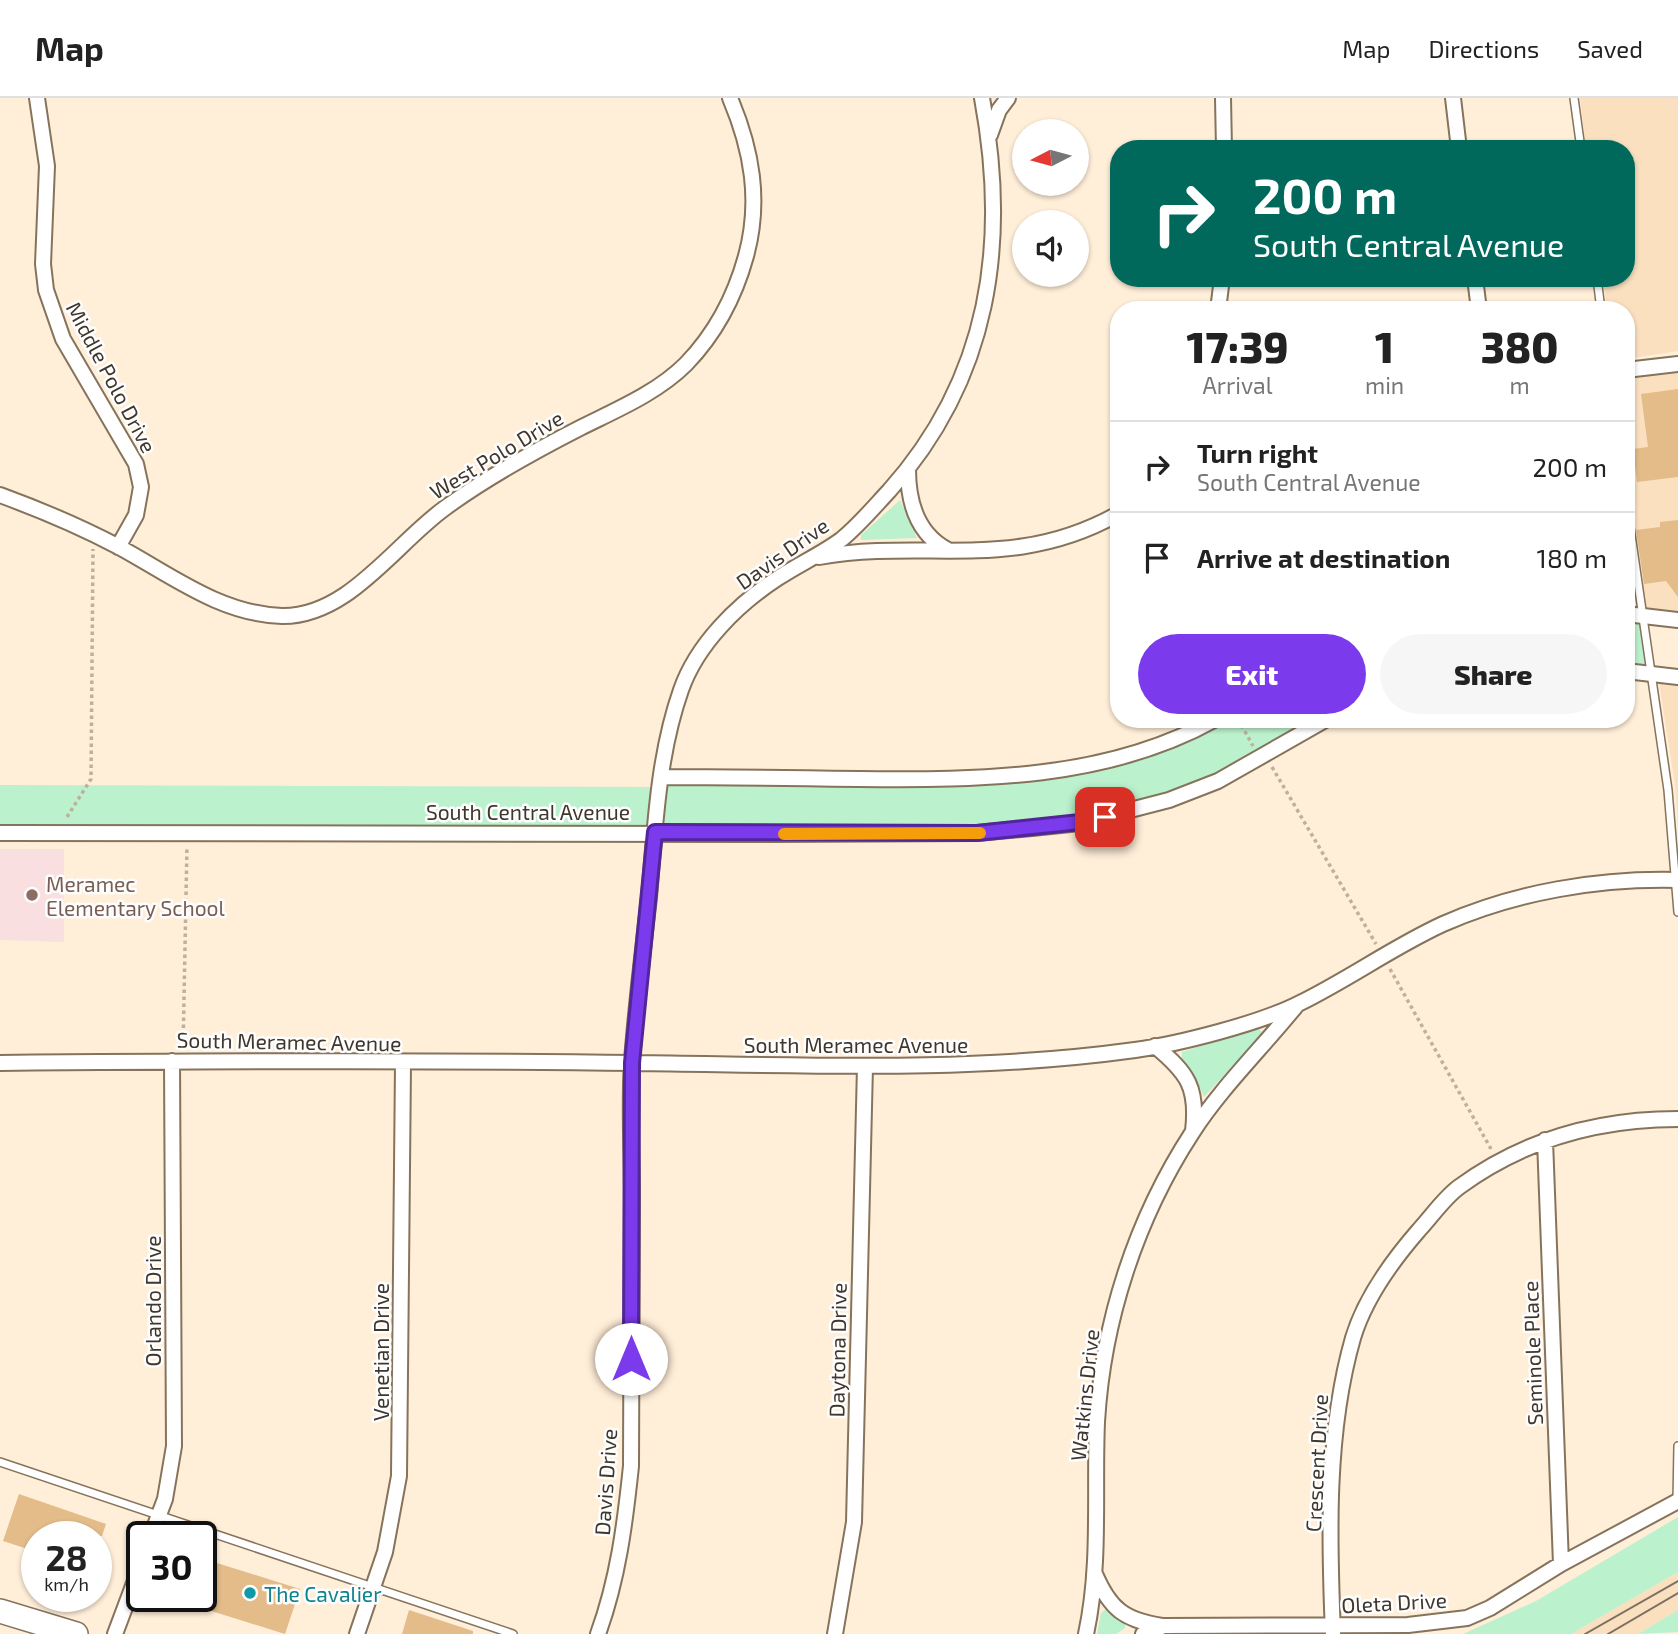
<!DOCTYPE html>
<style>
body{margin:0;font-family:"Exo 2",sans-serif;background:#f6f6f6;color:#222;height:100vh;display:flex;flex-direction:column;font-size:26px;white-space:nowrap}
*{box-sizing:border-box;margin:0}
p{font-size:23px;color:#767676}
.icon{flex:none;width:38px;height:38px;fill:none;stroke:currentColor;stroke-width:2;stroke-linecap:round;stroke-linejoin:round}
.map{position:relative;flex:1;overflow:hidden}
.sheet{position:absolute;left:1110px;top:203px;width:525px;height:427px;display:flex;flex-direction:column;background:#fff;border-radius:28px;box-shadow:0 2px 5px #0004}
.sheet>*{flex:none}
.hud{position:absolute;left:1110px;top:42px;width:525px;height:147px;border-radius:28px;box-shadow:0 2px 5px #0004;background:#00695c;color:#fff;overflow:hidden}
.needle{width:46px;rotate:264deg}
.tools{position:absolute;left:1012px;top:21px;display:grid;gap:14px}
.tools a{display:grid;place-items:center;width:77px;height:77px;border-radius:50%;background:#fff;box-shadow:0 2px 5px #0004;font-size:35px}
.speed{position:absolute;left:21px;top:1423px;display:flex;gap:14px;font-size:35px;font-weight:700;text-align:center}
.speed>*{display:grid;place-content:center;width:91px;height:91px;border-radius:50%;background:#fff;box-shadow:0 2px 5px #0004;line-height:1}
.speed small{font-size:18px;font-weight:400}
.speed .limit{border:4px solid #111;border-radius:10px;background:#fff;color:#111}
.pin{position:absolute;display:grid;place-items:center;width:60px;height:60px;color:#fff;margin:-30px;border-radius:14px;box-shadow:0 4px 10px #0006}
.me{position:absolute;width:77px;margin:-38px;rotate:0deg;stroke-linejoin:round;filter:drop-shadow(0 0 5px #0008)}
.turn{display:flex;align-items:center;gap:24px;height:147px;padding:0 28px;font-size:32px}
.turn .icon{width:91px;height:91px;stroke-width:2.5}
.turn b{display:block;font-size:49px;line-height:60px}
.eta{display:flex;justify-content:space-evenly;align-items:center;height:119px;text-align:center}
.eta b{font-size:42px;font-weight:800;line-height:49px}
.cta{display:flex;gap:14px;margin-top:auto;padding:14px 28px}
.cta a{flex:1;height:80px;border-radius:42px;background:#7c3aed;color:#fff;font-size:28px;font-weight:800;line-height:80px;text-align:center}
.cta a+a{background:#f6f6f6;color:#222}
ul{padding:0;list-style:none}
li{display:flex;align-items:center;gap:21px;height:91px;padding:0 28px;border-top:2px solid #e0e0e0}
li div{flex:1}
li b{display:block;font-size:26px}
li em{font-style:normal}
header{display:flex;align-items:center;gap:42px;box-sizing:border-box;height:98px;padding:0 35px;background:#fff;border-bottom:2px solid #e0e0e0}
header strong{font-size:33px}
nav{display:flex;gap:38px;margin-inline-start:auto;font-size:24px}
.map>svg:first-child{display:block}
</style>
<header>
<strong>Map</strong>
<nav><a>Map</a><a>Directions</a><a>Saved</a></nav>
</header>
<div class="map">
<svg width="1678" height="1536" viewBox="0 0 1678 1536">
<rect width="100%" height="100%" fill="#ffeed8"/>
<path fill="#fae0bf" d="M1580 0H1678V253L1626 261V212H1607L1603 180H1626V51H1586Z
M1678 273V514L1644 509 1626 363V280Z
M1659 585 1678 588V731L1675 686Z
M1678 1474V1512L1638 1536H1571Z"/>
<path fill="#fadfe0" d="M0 751H64V844L0 842Z"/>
<path fill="#bbf1cd" d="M900 402 917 440 861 442V437Z
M1626 517 1640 518 1650 576 1626 573Z
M1216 621H1327L1218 683 1032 730 0 735V687L660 689 662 679 937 682 1068 671Z
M1258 930 1263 935 1204 999 1194 977 1182 963V954Z
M1678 1419V1474L1571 1536H1463L1536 1503Z
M1106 1511 1125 1524V1530L1116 1536H1097L1101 1515Z
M1678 1512V1534L1638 1536Z"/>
<path fill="#e3bc8a" d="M1678 291V379L1637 384 1633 351 1648 349 1641 296Z
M1678 422V499L1666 483 1644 486 1636 432 1660 429V424Z
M19 1396 106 1426 102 1438H37V1454L3 1443Z
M201 1460 300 1491 285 1536 205 1511 201 1507Z
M409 1512 473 1533V1536H402Z"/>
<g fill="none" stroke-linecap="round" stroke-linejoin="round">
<g stroke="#86735b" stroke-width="10">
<path id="service" d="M1574 0 1581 51
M1597 180 1601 212
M1626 402 1668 692 1678 814
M0 1364 513 1536
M1677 1403 1678 1348"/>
</g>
<g stroke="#86735b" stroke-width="18">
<path id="minor" d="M37 0 47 68 43 166 46 192 63 241 136 366 141 389 136 417 118 449
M1223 0 1224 51
M1453 0 1459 51
M990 37 999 12 1008 0
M1475 180 1479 212
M1218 212 1222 180
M1626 272 1678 266
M908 371C908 405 917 436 948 452
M0 397C41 412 81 429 119 449 171 477 220 516 282 518 348 519 395 446 445 410 487 379 533 354 580 330 616 312 657 295 686 266 715 236 735 198 746 158 761 103 752 52 730 0
M819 459C929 440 1012 475 1118 416
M1626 516 1678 522
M1626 573 1678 579
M662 679C727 679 793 680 859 681 980 682 1107 682 1216 621
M0 735 776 736 977 735 1032 730 1080 725 1169 702 1218 683 1327 621
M1155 948C1188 975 1198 990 1193 1033
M0 965C212 963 425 962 637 965 803 967 969 975 1135 952 1179 946 1261 925 1300 905 1349 881 1393 849 1443 826 1516 794 1598 780 1678 782
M1545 1042 1561 1466
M151 1438 165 1401 174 1348 172 963
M1095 1476C1110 1511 1124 1522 1162 1528
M115 1536 142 1464
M357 1536 385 1454 399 1378 403 966
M598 1536C618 1481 625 1426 631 1368 631 1278 631 1188 632 1098 632 1053 629 1008 632 963 636 908 643 853 649 799 655 730 658 657 681 592 697 546 738 506 778 480 799 466 822 456 842 441 859 427 874 409 889 393 990 280 1009 145 982 0
M835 1536 854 1424 865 968
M1086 1536C1101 1467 1094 1394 1097 1324 1103 1223 1136 1121 1192 1035 1220 991 1263 949 1296 908
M1143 1536 1164 1528 1408 1527 1467 1520 1490 1510 1561 1466 1678 1403
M1333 1536C1329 1439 1326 1334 1353 1240 1365 1200 1392 1163 1419 1132 1432 1118 1444 1100 1459 1089 1523 1042 1599 1021 1678 1021"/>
</g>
<g stroke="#86735b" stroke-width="26">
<path id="primary" d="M0 1513 76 1536"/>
</g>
<path stroke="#beb09e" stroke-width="3.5" stroke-dasharray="3.5 3.5" stroke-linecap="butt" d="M1238 621 1253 648
M1272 669 1376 846
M67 719 91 681 93 451
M1390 871 1491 1051
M183 951 187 748"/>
<use href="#service" stroke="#fff" stroke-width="7"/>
<use href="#minor" stroke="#fff" stroke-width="14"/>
<use href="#primary" stroke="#fff" stroke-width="23"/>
<path stroke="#7b7063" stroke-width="2" d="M1585 1536 1678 1483
M1608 1536 1678 1495"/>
</g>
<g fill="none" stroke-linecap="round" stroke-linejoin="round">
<g stroke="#51269a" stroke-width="18">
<path id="route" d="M631 1261 632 965 655 734 977 735 1080 724 1105 719"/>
</g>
<use href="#route" stroke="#7c3aed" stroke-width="12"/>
<path stroke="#f59e0b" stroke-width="12" d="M784 736 980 735"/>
</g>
<circle fill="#8d6e63" stroke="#fefefe" stroke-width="2.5" cx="32" cy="797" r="7"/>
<circle fill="#0f9aa8" stroke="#fefefe" stroke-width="2.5" cx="250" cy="1495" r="7"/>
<g text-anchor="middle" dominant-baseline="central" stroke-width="5" stroke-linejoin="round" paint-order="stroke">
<g font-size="21" fill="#3f372d" stroke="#fefefe">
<text transform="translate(112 279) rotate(62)">Middle Polo Drive</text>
<text transform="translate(496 356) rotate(-31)">West Polo Drive</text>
<text transform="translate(782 455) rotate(-35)">Davis Drive</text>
<text x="528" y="713">South Central Avenue</text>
<text transform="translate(289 943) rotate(1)">South Meramec Avenue</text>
<text x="856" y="946">South Meramec Avenue</text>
<text transform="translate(152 1203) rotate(-90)">Orlando Drive</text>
<text transform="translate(837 1252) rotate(-89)">Daytona Drive</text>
<text transform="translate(380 1254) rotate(-90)">Venetian Drive</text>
<text transform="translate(1532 1255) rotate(-92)">Seminole Place</text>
<text transform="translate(1084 1297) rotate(-84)">Watkins Drive</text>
<text transform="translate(1316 1365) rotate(-87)">Crescent Drive</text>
<text transform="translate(605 1384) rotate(-86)">Davis Drive</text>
<text transform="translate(1394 1504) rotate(-3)">Oleta Drive</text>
</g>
<g font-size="21" fill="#785e54" stroke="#fefefe" text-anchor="start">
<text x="46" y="785">Meramec<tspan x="46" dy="24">Elementary School</tspan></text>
</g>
<g font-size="21" fill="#0d838f" stroke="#fefefe" text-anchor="start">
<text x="264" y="1495">The Cavalier</text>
</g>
</g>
</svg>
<div class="tools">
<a><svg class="needle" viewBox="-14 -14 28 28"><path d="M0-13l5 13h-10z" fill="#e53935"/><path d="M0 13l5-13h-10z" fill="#767676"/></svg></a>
<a><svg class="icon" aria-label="sound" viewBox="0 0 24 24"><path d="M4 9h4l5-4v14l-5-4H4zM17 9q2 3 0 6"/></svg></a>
</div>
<div class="speed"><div>28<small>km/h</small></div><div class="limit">30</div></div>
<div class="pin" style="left:1105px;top:719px;background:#d93025"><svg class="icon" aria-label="arrive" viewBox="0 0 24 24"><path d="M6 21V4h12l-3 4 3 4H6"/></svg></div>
<svg class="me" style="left:631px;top:1261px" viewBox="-20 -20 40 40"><circle r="19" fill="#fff"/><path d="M0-13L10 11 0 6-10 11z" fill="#7c3aed"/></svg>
<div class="hud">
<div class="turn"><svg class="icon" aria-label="right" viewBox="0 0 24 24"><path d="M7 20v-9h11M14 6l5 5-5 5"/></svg><div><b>200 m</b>South Central Avenue</div></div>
</div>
<section class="sheet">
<div class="eta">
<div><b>17:39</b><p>Arrival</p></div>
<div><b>1</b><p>min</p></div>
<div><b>380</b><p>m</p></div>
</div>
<ul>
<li><svg class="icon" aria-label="right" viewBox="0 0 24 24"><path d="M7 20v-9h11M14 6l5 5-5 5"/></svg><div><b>Turn right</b><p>South Central Avenue</p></div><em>200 m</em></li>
<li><svg class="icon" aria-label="arrive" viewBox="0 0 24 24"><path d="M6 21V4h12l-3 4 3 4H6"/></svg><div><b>Arrive at destination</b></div><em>180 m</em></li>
</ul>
<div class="cta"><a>Exit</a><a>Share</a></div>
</section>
</div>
